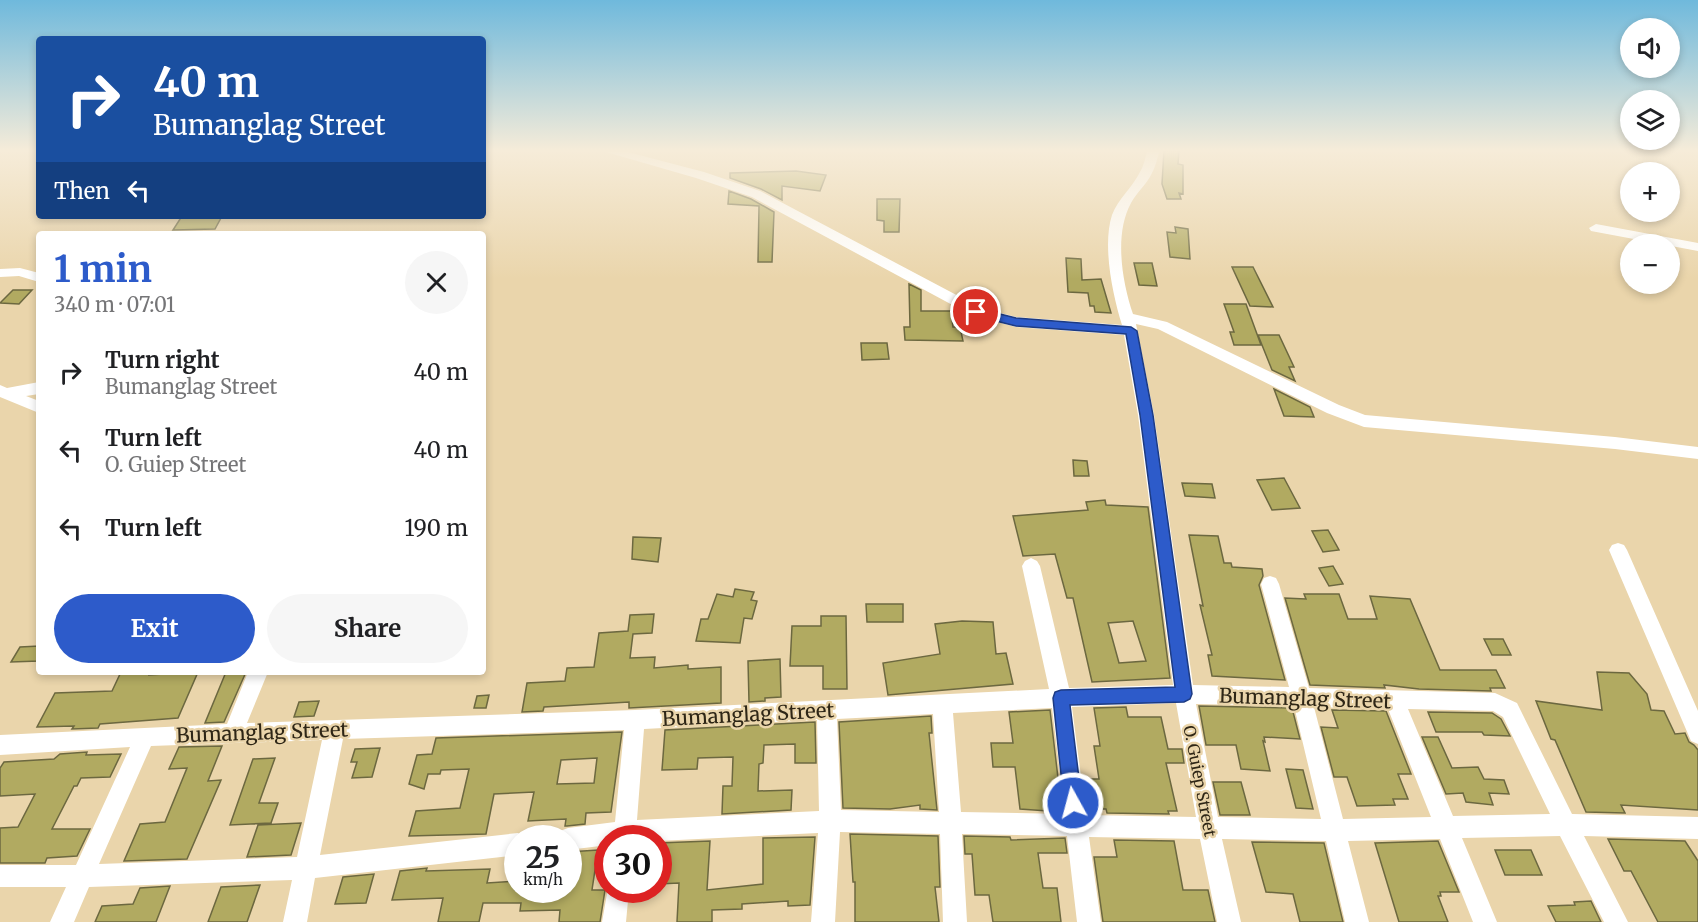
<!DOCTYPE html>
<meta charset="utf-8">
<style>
body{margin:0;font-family:Merriweather,serif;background:#f6f6f6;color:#202124;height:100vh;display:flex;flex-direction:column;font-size:22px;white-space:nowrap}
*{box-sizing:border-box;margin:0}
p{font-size:20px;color:#757577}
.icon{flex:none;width:33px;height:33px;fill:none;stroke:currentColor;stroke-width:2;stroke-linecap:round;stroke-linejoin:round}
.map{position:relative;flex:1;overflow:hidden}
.drawer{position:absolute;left:36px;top:231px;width:450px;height:444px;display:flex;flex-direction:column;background:#fff;border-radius:6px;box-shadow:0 3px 9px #0003}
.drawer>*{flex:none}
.banner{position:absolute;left:36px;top:36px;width:450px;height:183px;border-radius:6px;box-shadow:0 3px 9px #0003;background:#1a4fa0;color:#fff;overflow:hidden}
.buttons{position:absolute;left:1620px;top:18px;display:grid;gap:12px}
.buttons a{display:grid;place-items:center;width:60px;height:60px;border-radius:50%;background:#fff;box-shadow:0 3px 9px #0003;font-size:30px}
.speed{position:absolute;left:504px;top:825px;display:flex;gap:12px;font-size:30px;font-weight:700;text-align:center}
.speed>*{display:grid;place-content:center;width:78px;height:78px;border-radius:50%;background:#fff;box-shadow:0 3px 9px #0003;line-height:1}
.speed small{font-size:15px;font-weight:400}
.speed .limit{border:9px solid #d22;background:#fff;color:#111}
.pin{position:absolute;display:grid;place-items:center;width:51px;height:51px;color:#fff;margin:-26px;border:3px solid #fff;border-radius:50%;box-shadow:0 2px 6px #0007}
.me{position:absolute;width:66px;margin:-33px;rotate:353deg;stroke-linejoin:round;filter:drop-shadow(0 0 4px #0008)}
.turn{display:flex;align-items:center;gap:21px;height:126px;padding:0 18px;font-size:27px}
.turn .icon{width:78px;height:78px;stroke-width:2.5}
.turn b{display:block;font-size:42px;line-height:51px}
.then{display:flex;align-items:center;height:57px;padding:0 18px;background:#0003;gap:12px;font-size:22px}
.round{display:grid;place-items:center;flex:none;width:63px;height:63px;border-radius:32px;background:#f6f6f6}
.headline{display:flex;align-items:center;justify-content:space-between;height:102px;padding:0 18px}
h1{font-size:36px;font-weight:700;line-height:45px;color:#2d5bca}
.action{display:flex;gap:12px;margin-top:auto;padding:12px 18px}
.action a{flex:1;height:69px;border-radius:36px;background:#2d5bca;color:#fff;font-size:24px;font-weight:700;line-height:69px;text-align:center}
.action a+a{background:#f6f6f6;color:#202124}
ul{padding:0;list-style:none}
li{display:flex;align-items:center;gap:18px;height:78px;padding:0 18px}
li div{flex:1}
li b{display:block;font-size:22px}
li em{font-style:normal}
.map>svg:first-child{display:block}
</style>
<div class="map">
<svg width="1698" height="922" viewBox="0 0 1698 922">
<rect width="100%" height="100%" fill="#ead5ab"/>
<path fill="#b1aa61" stroke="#6c6840" stroke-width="1.5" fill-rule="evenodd" d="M1164 150H1179L1178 164 1183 165V194L1179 193 1181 199H1167L1162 184Z
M796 171 826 175 820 191 782 186V200L761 189 730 178V173Z
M729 191 751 199 774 212 772 262H758L759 206 728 204Z
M877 199H900L899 232H884V221L877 220Z
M182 216H222L215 229 173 230Z
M1175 227 1188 229 1190 259 1170 257 1167 232 1176 233Z
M1066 258 1081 259 1082 280 1101 279 1111 313 1095 312 1094 306H1090L1088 293 1068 292Z
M1134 263H1152L1157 286 1139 285Z
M1232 267H1253L1273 307 1250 306Z
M909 284 921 290V311H951L953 327H960L963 341 905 340 904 327H910Z
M13 290H32L19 304 0 303Z
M1224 304H1246L1261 345H1234L1230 332H1234Z
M1258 335H1279L1294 367H1289L1295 381 1272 370Z
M861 343H887L889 359 862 360Z
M1274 389 1310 407 1314 417 1284 416Z
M1073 460 1087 461 1089 476H1074Z
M1284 478 1300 508 1272 510 1257 480Z
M1182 483 1212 484 1215 498 1185 496Z
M1105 500 1106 505 1148 507 1170 678 1092 682 1073 598H1067L1055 554 1023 556 1013 516 1088 510 1086 502ZM1133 621 1146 661 1119 663 1108 623Z
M1328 530 1339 550 1323 552 1312 531Z
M1189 535 1218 536 1224 563H1231L1232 567 1262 569 1263 576 1259 585 1285 680 1212 676 1208 655H1212L1200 605 1203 606Z
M633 537 661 538 658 562 632 559Z
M1333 566 1343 584 1329 586 1319 568Z
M735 589 754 592 751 600 757 601 752 619 744 618 740 643 696 641 701 619H708L717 594 733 597Z
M1304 594H1339L1348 619H1377L1370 596 1410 599 1440 670H1496L1505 688H1490L1491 691 1419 689 1384 685 1385 688 1310 685 1285 598 1306 599Z
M866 604H903V622H867Z
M654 614 652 633 633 634 630 658 655 657 654 668 688 665V669L721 667V703L629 708V702L544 707 543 711 522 712 527 683 565 681 567 668 594 667 599 633 628 631 630 615Z
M821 616H846L847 689H823V666H790L792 626H821Z
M962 621 993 622 996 654 1006 653 1013 684 888 695 883 663 940 654 935 624Z
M1484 639H1503L1511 655H1492Z
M39 646V661L11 662 20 647Z
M780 659 781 697 765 698V701L749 702 748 661Z
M121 672H150L149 675 198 672 178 718 100 724 98 728 72 729 74 726 37 727 55 693 112 691Z
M226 672H246L224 722 205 723Z
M1597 672 1629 673 1647 694 1651 710 1664 711 1675 734 1685 733 1689 742 1694 745 1698 750V810L1621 805 1625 813 1586 812 1555 740 1551 739 1536 701 1602 710Z
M489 695 486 708H474L477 696Z
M319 701 314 716 294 717 299 702Z
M1199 706 1292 708 1300 739 1264 737 1265 742 1263 741 1270 771 1241 769 1236 745H1206Z
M1126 707 1128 717H1161L1168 749H1182L1184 763H1166L1177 811H1168L1169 814 1107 813 1106 809H1088L1084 779H1099L1094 746H1100L1094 708Z
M1050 710 1062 812 1020 809 1015 767H993L991 743H1013L1009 712Z
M1332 710 1386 711 1411 774H1398L1408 799H1393L1395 805 1357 806 1347 777H1334L1321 727 1338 728Z
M1428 712 1492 713 1501 719 1510 736 1484 735 1482 732H1436Z
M931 716 932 733H929L937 810 920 809V805L890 809 843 808 839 722Z
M815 722 816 763H795V744L764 745 763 763 759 764 758 791 792 790 791 810 722 814 723 786H732L733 757 698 758 697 769 662 770 665 730Z
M622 732 611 812 586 813 585 824 567 826H565L566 819 528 821 534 792 494 794 486 834 409 836 416 811 460 808 469 769 441 770 440 774H428L424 789 409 784 417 755 432 754 436 738ZM597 758 594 783 557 784 561 760Z
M1422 737H1438L1452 768 1478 767 1484 779 1504 780 1509 794 1489 793 1493 805 1466 802 1463 793 1446 794Z
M222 746 208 781 221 780 187 859 124 861 140 824 165 822 187 768 169 769 179 747Z
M380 748 372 777 352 778 357 762H351L355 749Z
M87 752 86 755 121 754 110 777 81 778 77 786H74L52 829H90L77 856 47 858 45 863H0V828L18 827 35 794 0 796V768L4 762 54 759 60 754Z
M275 758 259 803H278L271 823 230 825 253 759Z
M1286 769 1303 770 1313 809 1296 808Z
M1213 782H1241L1250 815H1220Z
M301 823 291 855 247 857 258 825Z
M850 834 938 836 940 887H935L939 922H855V882H853Z
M964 836 1010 837 1011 840 1065 838 1067 853H1038L1043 888H1057L1061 922H993L989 895H975L972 854H965Z
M815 837 810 905 788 906V901L742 904V909L712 910V922H677L679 883 658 884V843L710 841 707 890 763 884V838Z
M1608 839 1685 841 1698 861V922H1658L1631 871H1624Z
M1114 840 1174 841 1183 890H1208L1215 922H1103L1094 857H1117Z
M1438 841 1459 892H1440L1441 896H1438L1448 922H1399L1375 843Z
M1252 842 1324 843 1343 922H1300L1293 894 1266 892Z
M598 850 592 890H605L600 922H559L560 910 520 911 521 903H483L479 922H438L443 898 392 900 400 871 427 868 426 871 490 869 487 883 516 881 515 890H568V852Z
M1495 850H1531L1542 875H1505Z
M374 874 366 903 335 904 343 877Z
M260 885 247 922H208L221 887Z
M170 886 156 922H95L102 906 133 904 140 888Z
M1591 901 1601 922H1556L1548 906 1575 905 1574 902Z"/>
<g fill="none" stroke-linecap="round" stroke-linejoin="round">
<path fill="#fff" fill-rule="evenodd" d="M599 150H620L704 172 760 191 981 308 1016 317 1122 325C1113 296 1102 246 1112 215 1118 199 1132 188 1140 172 1144 166 1145 157 1148 150H1160C1157 158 1156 166 1152 173 1147 184 1137 192 1131 203 1114 234 1122 282 1133 314L1167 322 1339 405 1365 415 1615 437 1698 447V459L1615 449 1364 427 1327 413 1158 329 1136 324 1154 415 1193 685 1289 687 1261 584 1264 578 1270 576 1276 578 1279 584 1309 688 1495 693 1517 703 1572 814 1698 817V839L1584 836 1628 922H1604L1560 836 1462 838 1497 922H1473L1440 839 1348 841 1369 922H1345L1326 841 1222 839 1241 922H1217L1200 839 1089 837 1101 922H1077L1067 836 962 834 967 922H943L940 834 840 832 835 922H811L818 833 658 841V838H608V845L568 850V838H557L560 831 568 828 615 822 624 730 343 739 320 855 518 833 527 838H518V855L315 878 307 922H283L292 880 89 887 74 922H50L66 887H0V865H76L130 747 0 755V735L227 724 248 672H268L247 723 635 710 1049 689 1022 566 1025 561 1031 558 1037 561 1040 566 1069 688 1173 685 1138 415 1124 335 1016 327 971 315 752 197 696 178ZM1176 703 1196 817 1086 815 1072 707ZM1196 704 1294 706 1321 819 1218 817ZM1314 707 1388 709 1431 817 1343 819ZM1052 708 1065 814 961 812 953 713ZM1408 709 1493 711 1503 717 1550 814 1453 816ZM933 714 939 812 841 810 837 719ZM817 720 819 811 637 820 644 729ZM322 740 297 857 99 864 151 746Z
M1596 224 1698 243V251L1591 231 1589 228Z
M20 268 39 273V282L19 276 0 277V269Z
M39 382V394L26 396 39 401V413L0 397V385L7 388Z
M1618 543 1624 545 1627 550 1698 711V744L1691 741 1609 550 1612 545Z
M608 888 629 890 626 922H602Z"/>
</g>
<linearGradient id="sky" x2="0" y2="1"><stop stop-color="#6fb9dc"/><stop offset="0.54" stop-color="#f6ecd9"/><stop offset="1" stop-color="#f6ecd9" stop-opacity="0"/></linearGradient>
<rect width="1698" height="279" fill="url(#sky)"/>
<path fill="#2d5bca" stroke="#1d3b83" stroke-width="1.5" d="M976 308 1016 318 1131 327 1137 331 1153 415 1192 694 1190 699 1184 702 1070 705 1082 803 1080 809 1073 812 1067 809 1064 803 1053 698 1055 692 1061 690 1175 687 1140 415 1126 334 1016 326 972 315 970 312Z"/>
<g text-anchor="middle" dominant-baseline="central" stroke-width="5" stroke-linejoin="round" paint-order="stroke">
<g font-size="16" fill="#2e2616" stroke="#ead5ab">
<text transform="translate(1200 781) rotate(79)">O. Guiep Street</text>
</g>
<g font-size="20" fill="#2e2616" stroke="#ead5ab">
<text transform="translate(1305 698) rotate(2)">Bumanglag Street</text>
<text transform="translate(748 714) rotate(-3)">Bumanglag Street</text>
<text transform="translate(262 732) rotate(-2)">Bumanglag Street</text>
</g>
</g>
</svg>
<div class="buttons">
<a><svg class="icon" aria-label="sound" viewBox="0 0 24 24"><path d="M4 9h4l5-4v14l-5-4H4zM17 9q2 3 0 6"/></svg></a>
<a><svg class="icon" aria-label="layers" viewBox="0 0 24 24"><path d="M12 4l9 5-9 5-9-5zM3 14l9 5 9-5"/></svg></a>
<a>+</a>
<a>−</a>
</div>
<div class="speed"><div>25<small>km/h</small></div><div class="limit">30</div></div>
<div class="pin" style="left:976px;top:312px;background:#d93025"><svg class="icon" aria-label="arrive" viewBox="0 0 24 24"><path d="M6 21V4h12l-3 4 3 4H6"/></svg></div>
<svg class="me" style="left:1073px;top:803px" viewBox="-20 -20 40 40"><circle r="17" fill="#2d5bca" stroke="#fff" stroke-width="3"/><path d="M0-11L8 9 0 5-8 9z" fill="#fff"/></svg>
<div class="banner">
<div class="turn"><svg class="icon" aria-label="right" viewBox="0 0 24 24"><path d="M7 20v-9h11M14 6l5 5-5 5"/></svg><div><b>40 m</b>Bumanglag Street</div></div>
<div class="then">Then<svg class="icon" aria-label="left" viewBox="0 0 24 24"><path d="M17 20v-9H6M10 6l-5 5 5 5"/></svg></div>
</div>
<section class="drawer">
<div class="headline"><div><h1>1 min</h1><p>340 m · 07:01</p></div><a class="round"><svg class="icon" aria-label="close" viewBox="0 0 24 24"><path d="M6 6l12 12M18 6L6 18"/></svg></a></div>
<ul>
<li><svg class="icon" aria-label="right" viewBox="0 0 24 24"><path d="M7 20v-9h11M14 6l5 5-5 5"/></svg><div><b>Turn right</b><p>Bumanglag Street</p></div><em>40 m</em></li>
<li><svg class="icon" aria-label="left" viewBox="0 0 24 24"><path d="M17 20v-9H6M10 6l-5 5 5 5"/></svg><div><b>Turn left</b><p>O. Guiep Street</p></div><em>40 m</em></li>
<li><svg class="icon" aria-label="left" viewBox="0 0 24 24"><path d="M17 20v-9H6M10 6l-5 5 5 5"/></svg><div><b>Turn left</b></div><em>190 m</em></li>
</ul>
<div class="action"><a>Exit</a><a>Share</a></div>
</section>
</div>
